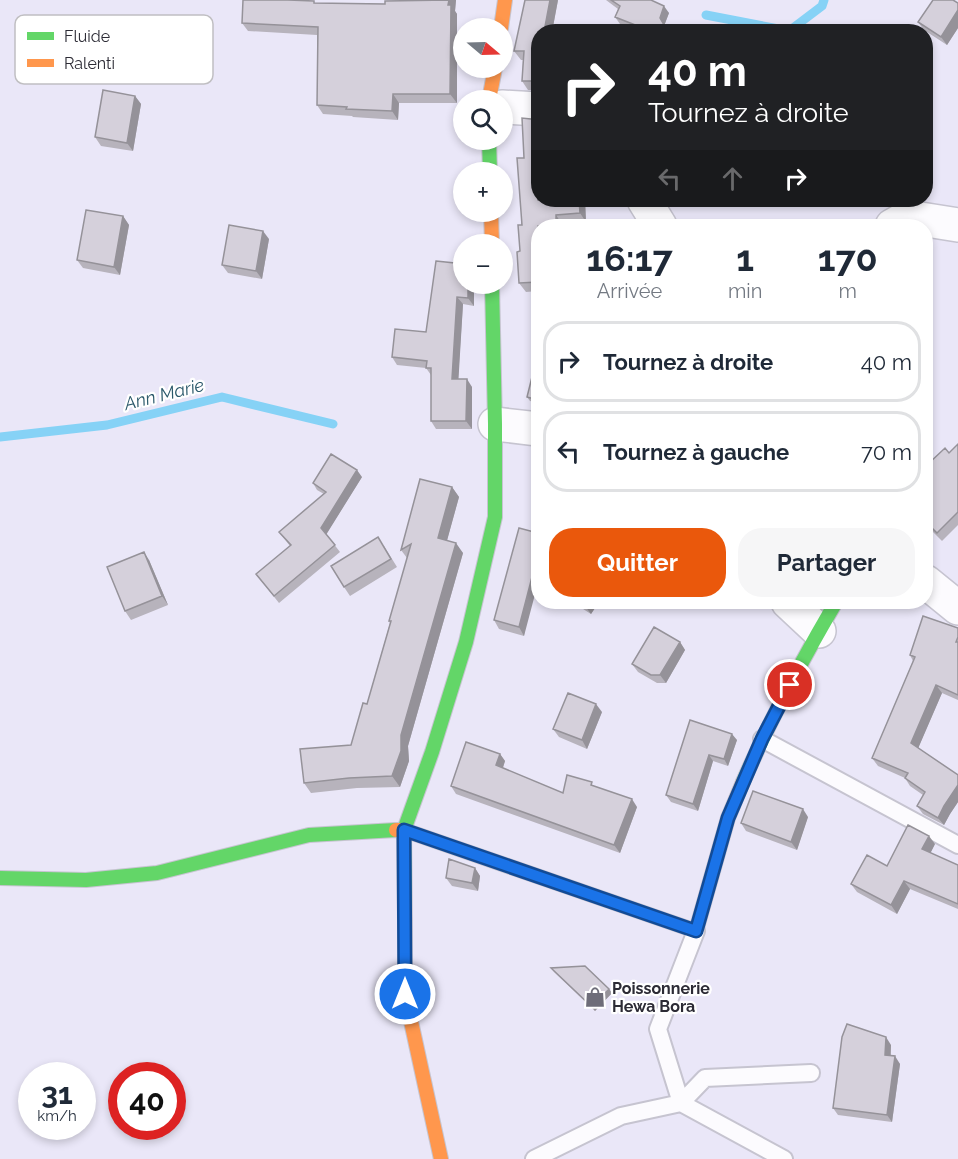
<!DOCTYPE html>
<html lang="fr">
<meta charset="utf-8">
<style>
body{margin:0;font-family:Raleway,sans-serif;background:#f6f6f7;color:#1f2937;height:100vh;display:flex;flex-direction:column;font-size:22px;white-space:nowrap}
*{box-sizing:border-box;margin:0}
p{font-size:20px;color:#747a83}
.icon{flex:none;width:33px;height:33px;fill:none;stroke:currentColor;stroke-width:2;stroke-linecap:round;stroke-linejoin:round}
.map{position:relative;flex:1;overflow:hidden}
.details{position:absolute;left:531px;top:219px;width:402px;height:390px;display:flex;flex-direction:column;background:#fff;border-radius:24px;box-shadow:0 3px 9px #0003}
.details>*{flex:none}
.banner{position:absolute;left:531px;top:24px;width:402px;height:183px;border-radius:24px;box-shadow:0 3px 9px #0003;background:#202124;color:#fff;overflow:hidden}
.needle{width:39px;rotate:109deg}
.fabs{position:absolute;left:453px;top:18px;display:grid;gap:12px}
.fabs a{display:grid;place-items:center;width:60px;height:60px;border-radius:50%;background:#fff;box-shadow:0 3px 9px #0003;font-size:30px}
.speed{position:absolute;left:18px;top:1062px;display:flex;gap:12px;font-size:30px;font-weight:700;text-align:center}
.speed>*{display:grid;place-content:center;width:78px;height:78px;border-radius:50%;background:#fff;box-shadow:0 3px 9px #0003;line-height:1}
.speed small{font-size:15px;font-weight:400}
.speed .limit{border:9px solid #d22;background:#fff;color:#111}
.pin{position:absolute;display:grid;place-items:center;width:51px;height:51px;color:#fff;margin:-26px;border:3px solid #fff;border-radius:50%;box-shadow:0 2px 6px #0007}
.me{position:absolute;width:66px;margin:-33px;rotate:0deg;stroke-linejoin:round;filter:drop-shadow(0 0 4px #0008)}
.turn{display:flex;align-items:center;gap:21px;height:126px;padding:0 18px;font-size:27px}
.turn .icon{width:78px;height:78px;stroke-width:2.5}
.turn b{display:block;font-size:42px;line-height:51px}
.lanes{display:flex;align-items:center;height:57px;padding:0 18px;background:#0003;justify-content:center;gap:30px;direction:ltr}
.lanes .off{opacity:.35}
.eta{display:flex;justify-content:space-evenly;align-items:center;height:102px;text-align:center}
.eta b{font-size:36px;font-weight:700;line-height:42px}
.primary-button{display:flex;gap:12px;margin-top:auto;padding:12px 18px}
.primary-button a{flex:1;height:69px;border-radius:24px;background:#ea580c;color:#fff;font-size:24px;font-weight:700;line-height:69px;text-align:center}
.primary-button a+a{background:#f6f6f7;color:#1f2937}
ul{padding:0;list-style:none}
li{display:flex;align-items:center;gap:18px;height:81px;margin:0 12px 9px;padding:0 6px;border:3px solid #e0e1e3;border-radius:24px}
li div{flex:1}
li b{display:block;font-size:22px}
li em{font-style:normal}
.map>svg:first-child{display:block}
</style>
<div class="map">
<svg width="958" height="1159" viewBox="0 0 958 1159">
<rect width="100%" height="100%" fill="#eae7f8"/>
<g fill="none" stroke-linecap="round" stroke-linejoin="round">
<path stroke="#86d2f6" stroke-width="9" d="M706 15 789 31 822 6 824 0
M0 437 107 425 222 397 333 424"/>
<g stroke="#c6c4d0" stroke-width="20">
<path id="lane" d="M762 739 958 845
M696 931 658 1029 681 1103 705 1078 811 1073
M534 1159 621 1116 681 1103 784 1159"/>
</g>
<g stroke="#c6c4d0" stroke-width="36">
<path id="street" d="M502 107 538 109
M644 200 660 226
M892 226 908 217 958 225
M495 424 538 429
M926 582 958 608
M788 602 819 631"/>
</g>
<g stroke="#c6c4d0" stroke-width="16">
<path id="fast" d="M489 140 490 172
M743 782C770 720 802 660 836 602
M0 878 86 880 157 873 309 835 396 830
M405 921 404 830 432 752 466 642 495 517V424L492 284"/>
</g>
<g stroke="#c6c4d0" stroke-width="16">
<path id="slow" d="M501 28 505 0
M489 100 495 68
M491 212 492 244
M396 830H404L696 931 728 818 743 782
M405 921V994L441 1159"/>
</g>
<use href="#lane" stroke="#fcfbfe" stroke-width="16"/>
<use href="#street" stroke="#fcfbfe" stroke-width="33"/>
<use href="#fast" stroke="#63d668" stroke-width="14"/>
<use href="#slow" stroke="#ff974d" stroke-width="14"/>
</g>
<path fill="#b7b3bc" d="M417 0H456L455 11 457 14V103H399L398 120 353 117 352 116 323 114 317 105V35L248 31 242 23 315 3 385 4 417 1Z
M558 0 552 32H538V90H528L522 81 523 60H521L514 51Z
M606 0H651L669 13 664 26 668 32H641L620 24 615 17 618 9Z
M958 3V28L947 45 924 30 918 22Z
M926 76 932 82 931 152H926Z
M135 96 141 104 133 151 101 146 95 137Z
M531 119 585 200 586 222 562 224V226H538V291L526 292 519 283 520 251 524 158Z
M123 216 129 225 120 275 83 268 77 260Z
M269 239 262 279 228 273 222 265Z
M436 261 473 284 474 306 463 304 458 379 472 387V429H436L431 421V375L426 368 397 365 392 357 426 332Z
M538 366V403L530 401 527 397Z
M958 444V525L942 541 926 525V476L931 471 927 465 949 453Z
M362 477 326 534 340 552 279 603 256 574 290 546 279 532 324 494 317 490 313 483Z
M452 487 459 497 447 540 463 553 408 746 409 761 400 787 357 788 311 793 304 783 351 745 367 704 390 623 389 621 407 558 401 550Z
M538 533 524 636 499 629 494 620Z
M384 546 397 567 350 596 344 587Z
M149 560 168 605 131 620 125 611Z
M572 602H599L591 614Z
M958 628V700L942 693 918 748 958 775V802L950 814 944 825 923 814 917 806 923 795 910 786 905 778 878 766 872 758 913 661 910 655Z
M680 642 685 650 666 683H657L638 672 632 664Z
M602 712 587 749 559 737 553 729Z
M690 720 737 740 728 766 713 761 698 811 671 802 666 795Z
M500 754 505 761 503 768 563 793 637 807 620 853 456 794 451 786Z
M808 817 797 850 746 831 741 823Z
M935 844 930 853 958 865V909L910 889 897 914 857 892 851 884 887 866Z
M475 868 480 876 478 891 452 886 446 878Z
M551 968 609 989 612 993 595 1011 554 972Z
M891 1045V1056L900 1064 892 1122 838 1115 833 1108Z"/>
<path fill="#959299" d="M449 0H456L455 11 457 14V103L450 94Z
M550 0H558L552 32H544Z
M664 6 669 13 664 26 660 18Z
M958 10V28L947 45 941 37Z
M927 75 932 82 931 152 927 145Z
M393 94 399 103 398 120 392 111Z
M135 96 141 104 133 151 127 143Z
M579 200H585L586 222 580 213Z
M556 215 562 224V226H556Z
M123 216 129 225 120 275 114 267Z
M263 231 269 239 262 279 256 271Z
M468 284H474V306L468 298Z
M457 297 463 304 458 387 452 379Z
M467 379 472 387V429L466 421Z
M357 470 362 477 326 535 321 528Z
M452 487 459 497 445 548 438 538Z
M456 543 463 553 408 746 409 761 400 787 392 776 401 735Z
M144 552 149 560 168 605 162 596Z
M538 554V583L524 636 519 627Z
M588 602H599L591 614 585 606Z
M680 642 685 650 666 683 660 675Z
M936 685 942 693 917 751 911 743Z
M596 704 602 712 587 749 582 740Z
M732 734 737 740 728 766 724 759Z
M500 754 505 761 501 773 496 765Z
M709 755 713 761 698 811 693 804Z
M958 785V802L950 814 944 825 938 818 944 806Z
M632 799 637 807 620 853 614 845Z
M803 809 808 817 797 850 791 842Z
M929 836 935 844 928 858 922 849Z
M475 868 480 876 478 891 472 883Z
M904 881 910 889 897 914 891 905Z
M609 989 612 993 595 1011 592 1007Z
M886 1037 891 1045 890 1062 885 1055Z
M895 1056 900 1064 892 1122 887 1115Z"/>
<path fill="#d5d0db" stroke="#959299" stroke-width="1.5" d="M243 0H288L314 1V3L385 4V1L449 0 448 5H451L450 94H393L392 111 346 109 347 107 317 105 318 27 242 23Z
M525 0H550L544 32H538V83L533 81H522L524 51H514Z
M611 0H651L664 6 660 18 668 32H653L615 17 620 6Z
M933 0H953L958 3V10L941 37 918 22Z
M927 75V145H926V76Z
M103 90 135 96 127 143 95 137Z
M538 117V200H579L580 213 556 215V226H538V282L519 283 517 252 520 251 518 225H522L517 158H524L522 118 531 119Z
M86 210 123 216 114 267 77 260Z
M229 225 263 231 256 271 222 265Z
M436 261 464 264V284H468V298L457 297 452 379H467L466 421H431V368H426L427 361 392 357 395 329 426 332Z
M535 365 538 366V400L527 397Z
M958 444V512L937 533 926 522V476L931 470 927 465 945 448 949 453Z
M331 454 357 470 321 528 335 545 274 596 256 574 291 545 279 532 326 492 313 483Z
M420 479 452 487 438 538 456 543 401 735V751L392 776 349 778 304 783 300 749 351 745 363 703 367 704 391 621H389L411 544 401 550Z
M519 528 538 533V554L519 627 494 620Z
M378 537 391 559 344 587 331 566Z
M144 552 162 596 125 611 107 567Z
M579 602H588L585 606Z
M923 616 958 628V637L956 642H958V695L936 685 911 743 958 775V785L944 806 938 818 917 806 925 792 905 778 908 773 872 758 915 657 910 655Z
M654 627 680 642 660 675H651L632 664Z
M568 693 596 704 582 740 553 729Z
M690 720 732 734 724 759 709 755 693 804 666 795Z
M466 742 500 754 496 765 563 793 567 775 592 782 591 785 632 799 614 845 451 786Z
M753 791 803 809 791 842 741 823Z
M908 825 929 836 922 849 958 865V904L904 881 891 905 851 884 867 855 887 866Z
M449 859 475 868 472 883 446 878Z
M585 966 609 989 592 1007 551 968Z
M847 1024 886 1037 885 1055 895 1056 887 1115 833 1108 842 1037Z"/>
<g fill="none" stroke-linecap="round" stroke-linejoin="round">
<g stroke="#114b97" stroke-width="15">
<path id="route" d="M405 994 404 830 696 931 728 818 762 739 790 685"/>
</g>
<use href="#route" stroke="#1a73e8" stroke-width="10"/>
</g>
<defs>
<g id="shop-bare" transform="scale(1.62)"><path d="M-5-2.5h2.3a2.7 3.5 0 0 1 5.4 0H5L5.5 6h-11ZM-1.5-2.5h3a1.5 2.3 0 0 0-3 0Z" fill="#6e6d79" stroke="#fff" stroke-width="2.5" paint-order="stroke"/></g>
</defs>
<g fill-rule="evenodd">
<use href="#shop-bare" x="595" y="997"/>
</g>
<g text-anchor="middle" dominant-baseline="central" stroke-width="4.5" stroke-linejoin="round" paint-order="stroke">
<g font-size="16" font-weight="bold" fill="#2c2b35" stroke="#fff" text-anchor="start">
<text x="612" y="988">Poissonnerie<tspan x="612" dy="18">Hewa Bora</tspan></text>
</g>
<g font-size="18" font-style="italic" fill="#2a586a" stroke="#fff">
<text transform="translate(164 394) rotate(-14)">Ann Marie</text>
</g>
</g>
<rect x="15" y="15" width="198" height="69" rx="9" fill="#fff" stroke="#c0bfc2" stroke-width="1.5"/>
<rect x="27" y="32" width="27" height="8" fill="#63d668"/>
<rect x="27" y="59" width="27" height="8" fill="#ff974d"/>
<g font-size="16" fill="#2c2b35">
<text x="64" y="42">Fluide</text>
<text x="64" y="69">Ralenti</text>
</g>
</svg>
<div class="fabs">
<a><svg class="needle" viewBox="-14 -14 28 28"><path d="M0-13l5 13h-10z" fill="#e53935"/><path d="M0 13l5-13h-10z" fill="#747a83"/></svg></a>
<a><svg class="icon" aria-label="search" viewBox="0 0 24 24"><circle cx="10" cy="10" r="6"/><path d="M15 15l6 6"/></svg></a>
<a>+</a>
<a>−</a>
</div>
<div class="speed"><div>31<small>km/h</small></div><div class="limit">40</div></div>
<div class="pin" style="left:790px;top:685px;background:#d93025"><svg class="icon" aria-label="arrive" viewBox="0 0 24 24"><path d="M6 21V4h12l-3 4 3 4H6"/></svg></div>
<svg class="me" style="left:405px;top:994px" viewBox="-20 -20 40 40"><circle r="17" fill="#1a73e8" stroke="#fff" stroke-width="3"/><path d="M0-11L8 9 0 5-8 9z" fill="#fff"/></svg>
<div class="banner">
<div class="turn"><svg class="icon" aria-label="right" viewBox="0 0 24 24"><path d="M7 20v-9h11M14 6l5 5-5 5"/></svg><div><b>40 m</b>Tournez à droite</div></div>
<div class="lanes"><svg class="icon off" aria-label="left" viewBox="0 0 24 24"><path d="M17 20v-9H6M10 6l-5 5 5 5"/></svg><svg class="icon off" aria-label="ahead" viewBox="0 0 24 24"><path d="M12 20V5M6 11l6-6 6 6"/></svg><svg class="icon" aria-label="right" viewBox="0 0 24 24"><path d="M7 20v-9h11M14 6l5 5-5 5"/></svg></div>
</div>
<section class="details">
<div class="eta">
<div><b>16:17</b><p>Arrivée</p></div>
<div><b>1</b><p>min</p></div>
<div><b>170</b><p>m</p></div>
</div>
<ul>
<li><svg class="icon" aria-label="right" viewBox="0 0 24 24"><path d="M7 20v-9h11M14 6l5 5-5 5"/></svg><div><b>Tournez à droite</b></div><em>40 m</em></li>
<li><svg class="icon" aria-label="left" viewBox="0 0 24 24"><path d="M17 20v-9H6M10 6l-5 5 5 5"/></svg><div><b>Tournez à gauche</b></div><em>70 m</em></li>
</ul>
<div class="primary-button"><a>Quitter</a><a>Partager</a></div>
</section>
</div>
